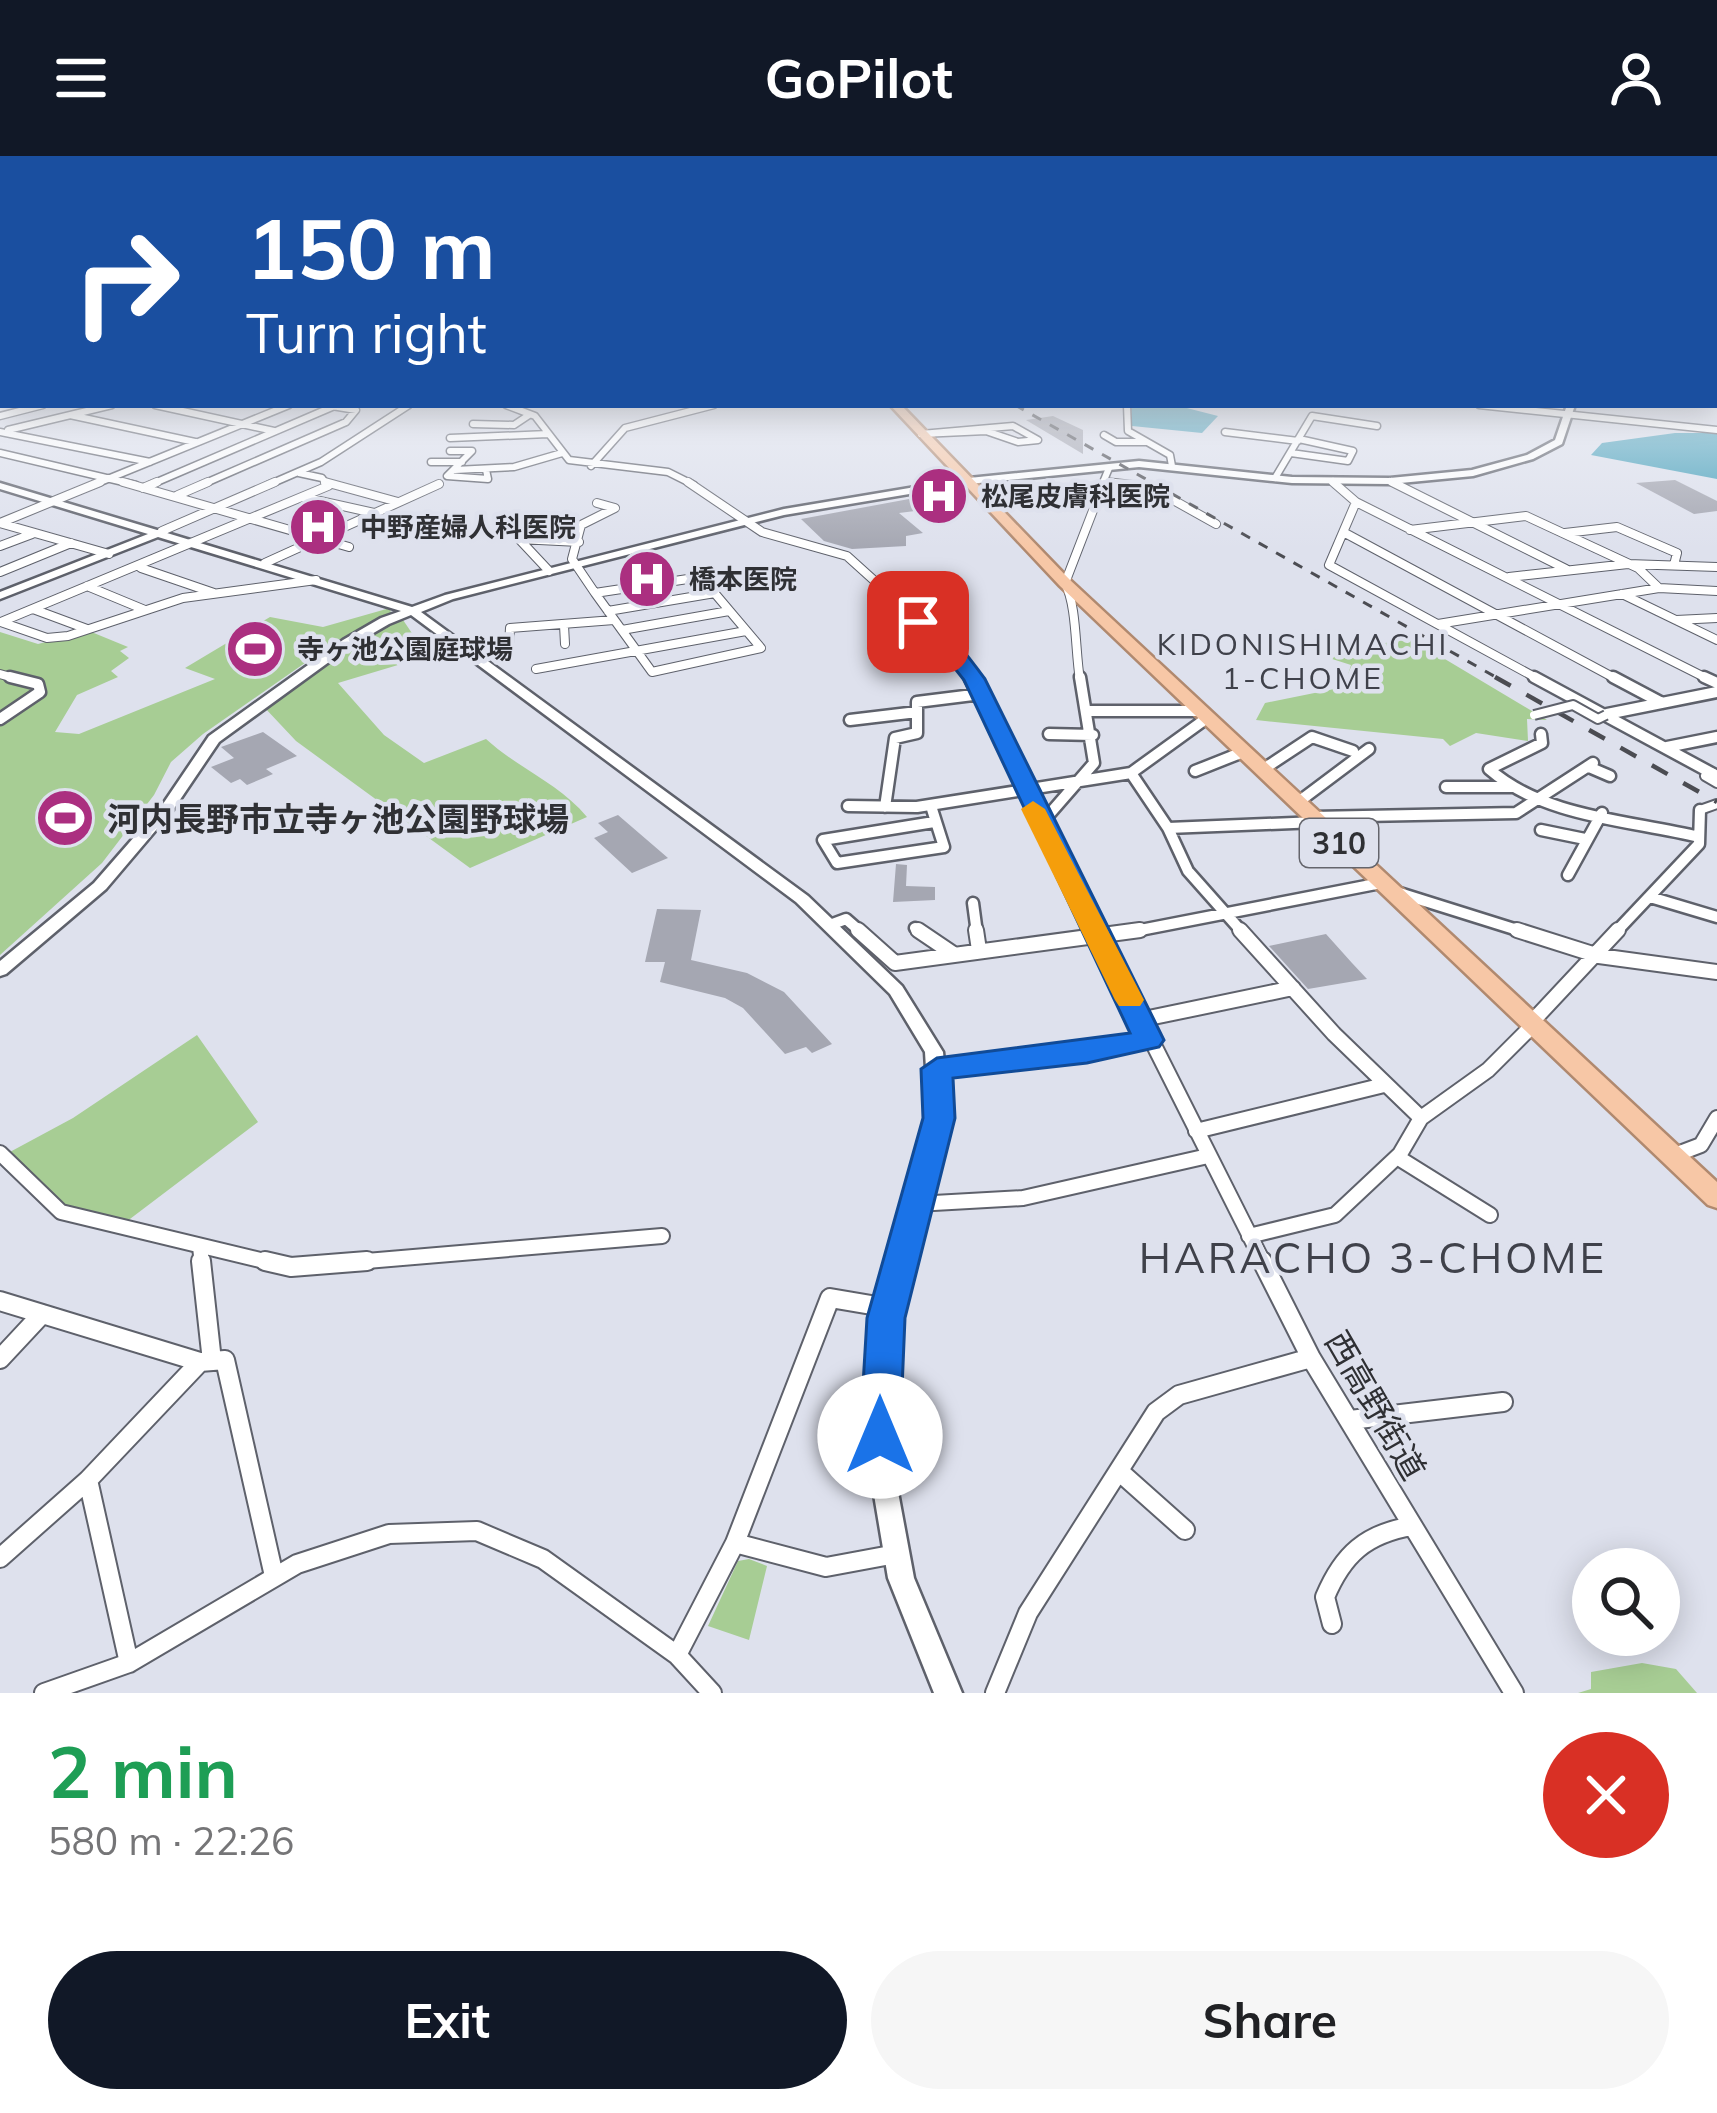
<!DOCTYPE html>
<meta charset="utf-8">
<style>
body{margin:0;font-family:Mulish,"Noto Sans JP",sans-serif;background:#f6f6f6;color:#202124;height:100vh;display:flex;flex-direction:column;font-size:45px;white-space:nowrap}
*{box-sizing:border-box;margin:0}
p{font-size:39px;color:#757577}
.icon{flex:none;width:66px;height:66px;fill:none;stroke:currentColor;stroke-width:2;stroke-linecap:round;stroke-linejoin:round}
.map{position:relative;height:1537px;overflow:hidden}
.panel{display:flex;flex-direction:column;background:#fff;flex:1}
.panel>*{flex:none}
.banner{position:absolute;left:0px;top:0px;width:1719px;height:252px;box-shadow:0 6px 30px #0003;background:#1a4fa0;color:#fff;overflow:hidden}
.controls{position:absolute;left:1572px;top:1392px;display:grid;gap:24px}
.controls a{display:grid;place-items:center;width:108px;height:108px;border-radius:50%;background:#fff;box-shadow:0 6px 30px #0003;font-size:60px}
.pin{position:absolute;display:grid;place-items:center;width:102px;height:102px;color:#fff;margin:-51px;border-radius:24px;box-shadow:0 6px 18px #0006}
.me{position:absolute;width:132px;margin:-66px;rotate:0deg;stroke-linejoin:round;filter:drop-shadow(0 0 9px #0008)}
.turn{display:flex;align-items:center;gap:42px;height:252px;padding:0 48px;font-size:54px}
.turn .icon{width:156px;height:156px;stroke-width:2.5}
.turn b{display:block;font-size:84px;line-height:102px}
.round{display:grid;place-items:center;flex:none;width:126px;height:126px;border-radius:63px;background:#f6f6f6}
.summary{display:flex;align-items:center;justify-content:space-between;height:204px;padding:0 48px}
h1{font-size:72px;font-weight:700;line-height:90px;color:#1e9e55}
.button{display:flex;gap:24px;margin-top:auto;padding:24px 48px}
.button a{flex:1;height:138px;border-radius:72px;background:#111827;color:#fff;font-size:48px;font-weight:700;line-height:138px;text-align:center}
.button a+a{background:#f6f6f6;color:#202124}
header{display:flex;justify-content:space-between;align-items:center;height:156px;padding:0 48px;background:#111827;color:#fff;font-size:54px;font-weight:700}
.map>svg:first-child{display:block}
</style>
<header><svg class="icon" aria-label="menu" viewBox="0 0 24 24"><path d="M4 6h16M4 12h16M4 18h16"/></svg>GoPilot<svg class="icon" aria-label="person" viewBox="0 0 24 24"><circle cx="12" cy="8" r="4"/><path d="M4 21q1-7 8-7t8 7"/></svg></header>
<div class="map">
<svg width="1717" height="1537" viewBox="0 0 1717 1537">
<rect width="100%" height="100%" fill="#dee1ed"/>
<path fill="#a7cd94" d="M390 452 391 458 335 486 203 578 171 606 154 639 102 707 0 799V476L38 488 89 475 128 491 120 495 129 502 111 515 118 521 77 539 55 576 79 578 215 523 185 512 270 461 323 471Z
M401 461 424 495 418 503 338 527 384 579 424 607 486 583C519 613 560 628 587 661L470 712 296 585 264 551Z
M1408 481 1547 564 1527 563 1528 585 1476 577 1450 590 1443 583 1256 564 1265 547 1344 531 1351 509 1329 502Z
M197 879 258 966 122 1069 68 1053 8 997 73 962Z
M749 1403 767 1410 749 1484 708 1470 738 1405Z
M1642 1507 1676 1513 1697 1537H1578L1591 1533V1516Z"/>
<path fill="#4ca2bc" d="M1131 249H1175L1218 260 1202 277 1132 270Z
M1675 277H1717V323L1591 299 1602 287Z"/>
<path fill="#a5a7b2" d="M1053 260 1083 274V298L1026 264Z
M1675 324 1717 345V355L1694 358 1636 327Z
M909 343 923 354 899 357 923 377 906 380V390L852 393 824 385 801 363Z
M263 576 297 600 266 613 273 618 247 629 240 623 231 627 211 611 234 602 221 591Z
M618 659 668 702 632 717 594 682 608 676 598 667Z
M896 708 907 709 906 730 935 731V744L893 746Z
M657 753 701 754 691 804 747 817 784 836 832 888 812 897 806 891 785 898 743 852 725 842 660 826 665 806H645Z
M1326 778 1352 807 1367 823 1308 833 1269 790Z"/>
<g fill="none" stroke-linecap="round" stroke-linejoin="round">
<g stroke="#5e616b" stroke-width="12">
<path id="pedestrian" d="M1713 617 1705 620 1717 627
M1700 654 1717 648"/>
</g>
<g stroke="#5e616b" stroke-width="9">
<path id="minor-far4" d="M155 249 274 275
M506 249 535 260 569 304 668 316 694 329
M1127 249 1128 275 1170 299 1172 310
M1479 249 1717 274
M70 259 195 286
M0 260 43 249
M473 268 514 269 529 259
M1013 270 1038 284 1018 286 986 275 921 278Z
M8 274 112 249
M0 276 150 306
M1225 276 1298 285
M1104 279 1116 286H1146
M450 282 548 278
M450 295H472L447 320 488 323 486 314
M0 297 136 329
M1291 297 1348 305 1353 295 1299 283
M431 306H462
M591 310 625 272 714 249
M455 314 514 311 562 297
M299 317 322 322 327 329
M1275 322 1312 260 1377 270
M1390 325 1398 329
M1106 326 1133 329
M1333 326 1336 329
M93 329 289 249
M150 329 332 251
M201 329 346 266 356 254 326 249
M268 329 321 306 409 249
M1102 329 1109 312"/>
</g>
<g stroke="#5e616b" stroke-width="10">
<path id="minor-far3" d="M123 326 349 391
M325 326 398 346
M688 326 762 376 847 400 959 501 970 524
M1106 326 1150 331 1216 368
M1333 326 1356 346 1710 524
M1392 326 1566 413
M143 332 157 326
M178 339 208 326
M302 341 374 357
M1356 346 1329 409 1540 524
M0 367 100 326
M0 367 109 398
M1410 374 1526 360 1638 412 1659 432
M162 375 275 326
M1345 377 1618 524
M1565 377 1617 371 1677 397 1674 409
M519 383 579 386
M519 383 549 415
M0 390 32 378
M265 407 439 328
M141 412 214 437
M0 416 71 387
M701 421 761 492 652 516 595 437Z
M1509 421 1628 408 1717 411
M316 424 183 442 68 480 47 482 1 466 328 330
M87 430 145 454
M595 437 572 403 581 369 615 352 597 347
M1622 438 1717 484
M33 453 87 473
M608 455 715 437
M1676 464 1717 462
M1438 468 1659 432 1717 435
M564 469 565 488
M622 474 729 455
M509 490 510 472 614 464
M536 513 746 475
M0 518 21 524
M1080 524C1075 494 1077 450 1065 427L1104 326"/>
</g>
<g stroke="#5e616b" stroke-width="15">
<path id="minor-far2" d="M969 521 1098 777
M1534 521 1717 620
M1613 521 1662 547
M1704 521 1717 527
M1089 555H1199
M1607 558 1717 536
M0 563 40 536 38 528 10 521
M850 564 917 556
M1049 578 1093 579
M1541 578 1542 587 1489 613C1545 662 1630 664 1699 681
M1667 591 1717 581
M1589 611 1610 620
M1262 614 1312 581 1353 595
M1195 615 1243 596
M1131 617 1168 672 1188 715 1243 777
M1446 631H1511
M1297 647 1369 593
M848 650 917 651 1131 617 1207 562
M931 650 944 691 837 707 823 684 934 666
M885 651 895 582 917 577V546L981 538
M1313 661 1516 657 1593 607
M1040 669 1094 607 1080 521
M1168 672 1317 666
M1541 674 1585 683
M1568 719 1602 657
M1393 735 1527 777
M1650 741 1717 761
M973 747 977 777
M830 769 846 763 862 777
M915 772 923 777
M1125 777 1381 727
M1615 777 1699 688 1700 654"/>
</g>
<g stroke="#5e616b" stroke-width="18">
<path id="minor-far1" d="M858 774 895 807 1140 774
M918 774 952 797
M976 774 979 794
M1096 774 1264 1108
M1240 774 1334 878 1421 962
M1517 774 1599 800 1717 816
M1139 864 1293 832
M1530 868 1618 774
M937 913 1087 897 1148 883
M1196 975 1384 929
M0 997 61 1056 277 1108
M1672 1000 1701 989 1717 962
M1397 1001 1490 1059
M916 1048 1023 1042 1208 1000
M1249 1080 1335 1059 1400 998 1421 962 1488 914 1532 870
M200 1091 202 1108
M331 1108 662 1080"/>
</g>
<g stroke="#5e616b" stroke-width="22">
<path id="minor" d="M201 1105 212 1205
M265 1105 291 1111 367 1105
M1262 1105 1311 1202 1514 1537
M0 1145 200 1206 225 1204 274 1420
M0 1203 42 1158
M1350 1264 1503 1246
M1121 1317 1185 1374
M88 1324 129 1507
M735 1387 826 1411 896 1398
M0 1402 88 1324 200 1206
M1332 1468 1325 1441C1343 1398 1366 1378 1412 1370
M677 1499 735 1387 830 1142 889 1152
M44 1537 129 1507 297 1408 389 1378 477 1375 543 1403 677 1499 712 1537
M995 1537 1028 1457 1156 1256 1179 1239 1311 1202"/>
</g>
<g stroke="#5e616b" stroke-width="5">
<path id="tertiary" d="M1716 185H1717V189H1716Z
M1716 204H1717V209H1716Z
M1567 249H1575L1562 288 1533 303 1473 320 1390 328 1292 327 1139 311 969 328 784 359 453 443 421 456 808 740 902 830 943 896 949 962 897 1162 892 1212 893 1309 914 1422 962 1537H934L888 1422 869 1309 868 1212 875 1162 929 962 925 896 890 838 796 746 411 459 389 468 351 490 219 586 173 654 106 733 6 818 0 820V805L94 727 163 648 209 580 343 484 381 462 401 455 158 381 0 443V436L148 378 0 333V327L157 374H166L167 377 412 451 445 439 784 353 969 322 1139 305 1292 321 1390 322 1472 314 1527 299 1555 284Z"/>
</g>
<g stroke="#b0896f" stroke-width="5">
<path id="trunk" d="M890 249H901L1070 424 1717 1026V1052L1708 1049 1060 430Z"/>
</g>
<use href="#pedestrian" stroke="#fff" stroke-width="8"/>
<use href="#minor-far4" stroke="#fff" stroke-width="6"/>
<use href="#minor-far3" stroke="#fff" stroke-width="8"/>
<use href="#minor-far2" stroke="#fff" stroke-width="10"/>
<use href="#minor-far1" stroke="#fff" stroke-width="14"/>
<use href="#minor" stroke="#fff" stroke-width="18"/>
<use href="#tertiary" fill="#fff" fill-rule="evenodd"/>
<use href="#trunk" fill="#f7c7a6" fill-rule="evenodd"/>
<path stroke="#4b4c52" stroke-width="3" stroke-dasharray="10 10" stroke-linecap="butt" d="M1015 249 1501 524"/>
<path stroke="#4b4c52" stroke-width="4.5" stroke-dasharray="18 18" stroke-linecap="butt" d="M1495 521 1717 646"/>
<g stroke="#5e616b" stroke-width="12" stroke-linecap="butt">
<path id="pedestrian-bridge" d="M1534 559 1573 549 1598 563 1606 559"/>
</g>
<use href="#pedestrian-bridge" stroke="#fff" stroke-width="8"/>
</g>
<linearGradient id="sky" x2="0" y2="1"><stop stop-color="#69add6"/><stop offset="0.45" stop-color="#f0f2f7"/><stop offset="1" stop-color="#f0f2f7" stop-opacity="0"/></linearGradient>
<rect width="1717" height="393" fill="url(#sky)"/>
<path fill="#1a73e8" stroke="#114b97" stroke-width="3" d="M911 462C942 459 968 501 985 523L1164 884 1159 891 1087 907 953 922 955 962 905 1162 900 1280 894 1293 880 1299 866 1293 860 1280 867 1162 923 962 921 913 937 902 1130 877 964 524 938 491 911 471Z"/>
<path fill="#f59e0b" d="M1033 645 1045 653 1144 844 1140 850H1119L1115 844 1021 653Z"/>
<defs>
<g id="hospital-disc" transform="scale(3)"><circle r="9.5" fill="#ab2f80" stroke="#dee1ed"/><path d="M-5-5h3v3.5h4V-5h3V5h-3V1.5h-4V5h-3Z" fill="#fff"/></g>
<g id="stadium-disc" transform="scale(3)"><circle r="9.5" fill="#ab2f80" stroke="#dee1ed"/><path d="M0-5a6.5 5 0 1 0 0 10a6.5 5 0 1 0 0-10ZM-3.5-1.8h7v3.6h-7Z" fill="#fff"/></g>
</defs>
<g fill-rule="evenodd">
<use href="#hospital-disc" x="939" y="340"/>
<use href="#hospital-disc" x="318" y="371"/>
<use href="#hospital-disc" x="647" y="423"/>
<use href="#stadium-disc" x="255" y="493"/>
<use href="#stadium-disc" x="65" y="662"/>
</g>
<g text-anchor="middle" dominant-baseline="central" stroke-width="9" stroke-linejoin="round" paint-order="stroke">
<g font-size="27" font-weight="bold" fill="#2f3034" stroke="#dee1ed" text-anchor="start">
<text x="981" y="340">松尾皮膚科医院</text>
<text x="360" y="371">中野産婦人科医院</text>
<text x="689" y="423">橋本医院</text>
<text x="297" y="493">寺ヶ池公園庭球場</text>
</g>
<g font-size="30" letter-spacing="3" fill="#3f414a" stroke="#dee1ed">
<text x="1303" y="488">KIDONISHIMACHI<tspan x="1303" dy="34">1-CHOME</tspan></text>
</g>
<rect fill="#dee1ed" stroke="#64656c" stroke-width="3" x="1300" y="663" width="78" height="48" rx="9"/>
<g font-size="30" font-weight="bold" fill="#2f3034">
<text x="1339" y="687">310</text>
</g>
<g font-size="33" font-weight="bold" fill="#2f3034" stroke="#dee1ed" text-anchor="start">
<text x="107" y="662">河内長野市立寺ヶ池公園野球場</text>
</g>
<g font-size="33" fill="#2f3034" stroke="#dee1ed">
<text transform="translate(1376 1249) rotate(60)">西高野街道</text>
</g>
<g font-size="42" letter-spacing="3" fill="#3f414a" stroke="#dee1ed">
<text x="1373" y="1101">HARACHO 3-CHOME</text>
</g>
</g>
</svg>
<div class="controls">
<a><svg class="icon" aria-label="search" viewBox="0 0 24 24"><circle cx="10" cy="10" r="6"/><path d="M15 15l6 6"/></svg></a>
</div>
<div class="pin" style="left:918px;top:466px;background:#d93025"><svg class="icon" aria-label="arrive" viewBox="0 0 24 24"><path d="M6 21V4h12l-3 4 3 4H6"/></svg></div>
<svg class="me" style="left:880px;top:1280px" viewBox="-20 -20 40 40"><circle r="19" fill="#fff"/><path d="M0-13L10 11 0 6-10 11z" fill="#1a73e8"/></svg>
<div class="banner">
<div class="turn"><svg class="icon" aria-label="right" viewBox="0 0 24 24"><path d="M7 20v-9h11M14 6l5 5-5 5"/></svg><div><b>150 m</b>Turn right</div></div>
</div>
</div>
<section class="panel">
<div class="summary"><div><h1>2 min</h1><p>580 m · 22:26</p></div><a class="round" style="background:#d93025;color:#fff"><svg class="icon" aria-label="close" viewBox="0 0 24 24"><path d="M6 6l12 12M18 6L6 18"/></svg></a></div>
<div class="button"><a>Exit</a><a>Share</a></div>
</section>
